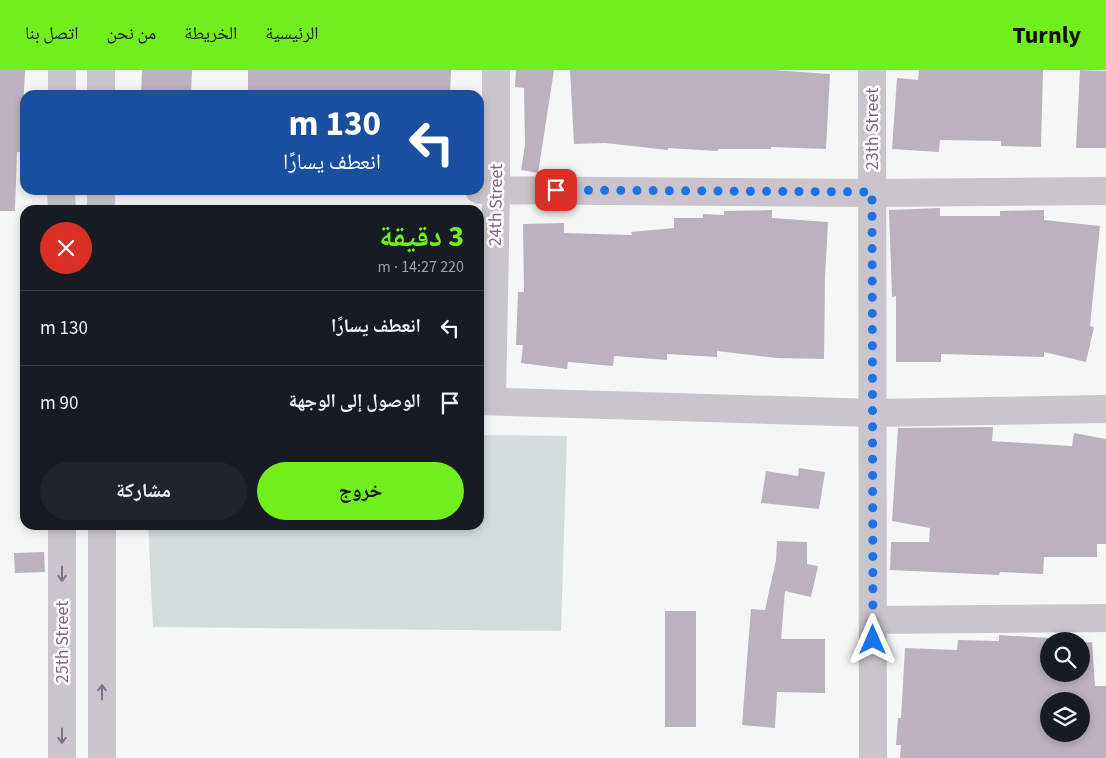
<!DOCTYPE html>
<html lang="ar">
<meta charset="utf-8">
<style>
body{margin:0;font-family:"Source Sans 3","Noto Naskh Arabic",sans-serif;background:#20242c;color:#f1f3f6;direction:rtl;height:100vh;display:flex;flex-direction:column;font-size:19px;white-space:nowrap}
*{box-sizing:border-box;margin:0}
p{font-size:16px;color:#9ea1a6}
.icon{flex:none;width:28px;height:28px;fill:none;stroke:currentColor;stroke-width:2;stroke-linecap:round;stroke-linejoin:round}
.map{position:relative;flex:1;overflow:hidden;direction:ltr}
.drawer{position:absolute;left:20px;top:135px;width:464px;height:325px;display:flex;flex-direction:column;background:#171b24;border-radius:15px;box-shadow:0 2px 8px #0003;direction:rtl}
.drawer>*{flex:none}
.banner{position:absolute;left:20px;top:20px;width:464px;height:105px;border-radius:15px;box-shadow:0 2px 8px #0003;direction:rtl;background:#1a4fa0;color:#fff;overflow:hidden}
.tools{position:absolute;left:1040px;top:562px;display:grid;gap:10px}
.tools a{display:grid;place-items:center;width:50px;height:50px;border-radius:50%;background:#171b24;box-shadow:0 2px 8px #0003;font-size:25px}
.pin{position:absolute;display:grid;place-items:center;width:42px;height:42px;color:#fff;margin:-21px;border-radius:10px;box-shadow:0 2px 8px #0006}
.me{position:absolute;width:55px;margin:-28px;rotate:0deg;stroke-linejoin:round;filter:drop-shadow(0 0 4px #0008)}
.turn{display:flex;align-items:center;gap:18px;height:105px;padding:0 20px;font-size:22px}
.turn .icon{width:65px;height:65px;stroke-width:2.5}
.turn b{display:block;font-size:35px;line-height:42px}
.round{display:grid;place-items:center;flex:none;width:52px;height:52px;border-radius:26px;background:#20242c}
.overview{display:flex;align-items:center;justify-content:space-between;height:85px;padding:0 20px}
h1{font-size:30px;font-weight:700;line-height:38px;color:#71ef1c}
.action{display:flex;gap:10px;margin-top:auto;padding:10px 20px}
.action a{flex:1;height:58px;border-radius:30px;background:#71ef1c;color:#111;font-size:20px;font-weight:700;line-height:58px;text-align:center}
.action a+a{background:#20242c;color:#f1f3f6}
ul{padding:0;list-style:none}
li{display:flex;align-items:center;gap:15px;height:75px;padding:0 20px;border-top:1px solid #363941}
li div{flex:1}
li b{display:block;font-size:19px}
li em{font-style:normal}
header{display:flex;align-items:center;gap:30px;box-sizing:border-box;height:70px;padding:0 25px;background:#71ef1c;color:#111}
header strong{font-size:24px}
nav{display:flex;gap:28px;margin-inline-start:auto;font-size:18px}
.map>svg:first-child{display:block}
</style>
<header>
<strong>Turnly</strong>
<nav><a>الرئيسية</a><a>الخريطة</a><a>من نحن</a><a>اتصل بنا</a></nav>
</header>
<div class="map">
<svg width="1106" height="688" viewBox="0 0 1106 688">
<rect width="100%" height="100%" fill="#f4f7f5"/>
<path fill="#d2dcdc" d="M479 365 567 366 561 561 153 557 148 455H479Z"/>
<path fill="#bcb1bf" fill-rule="evenodd" d="M0 0H25L21 82H17L15 141H0Z
M142 0H192L191 25H141Z
M248 0H451L450 25H248Z
M516 0H554L538 103 521 100 525 75 524 18 515 17Z
M570 0H773L830 4 826 79 771 77V79H718V81L668 78V80L605 73 574 74Z
M919 0H1043L1041 77 1001 76V71L940 70 939 82 892 79 897 8 918 10Z
M1080 0 1106 1V78H1076Z
M940 138V146H1000V141L1044 140V150L1100 156 1090 256 1094 257 1086 292 1044 282V287L941 284V292H896V226L892 227 889 140Z
M772 140V148L828 152 825 208 824 289 777 288 717 281V287L667 284V290L614 286 613 296 568 292 567 299 521 293 523 275H516L518 222H524L523 154 564 153V163L632 165 631 162 674 158V148H703V144L724 145V141Z
M993 357 992 371 1072 376 1074 363 1106 369V474H1097V487H1044L1043 504 1000 502 999 505 890 500 891 472H929L930 458 892 451 898 358Z
M799 398 825 402 819 439 761 433 766 401 798 406Z
M777 471 807 472V494L818 496 811 527 785 521 781 569H825V623L777 622 775 658 742 655 751 539 765 540 776 490Z
M44 482 45 502 15 503 14 483Z
M665 541H696V657H665Z
M999 565 1049 568V604H1081V573L1092 572 1095 616H1106V688H900L901 675H896L898 648H901L905 578 957 580 958 570 999 571ZM1049 631H1081V664H1049Z"/>
<g fill="none" stroke-linecap="round" stroke-linejoin="round">
<path stroke="#cac4cc" stroke-width="28" d="M101 0V25
M872 0 873 688
M62 25V0
M61 120 62 140
M101 120V140
M479 120 872 123 1106 121
M479 331 873 343 1106 339
M492 331 496 120V0
M873 550 1106 548
M62 688V455
M102 688V455"/>
</g>
<defs><path id="oneway-shaft" d="M-6 0H5M1.5-3L5.5 0L1.5 3" fill="none" stroke-width="1.6" stroke-linecap="round" stroke-linejoin="round" transform="scale(1.25)"/></defs>
<g stroke="#876e8e">
<use href="#oneway-shaft" transform="translate(62 504) rotate(90)"/>
<use href="#oneway-shaft" transform="translate(102 622) rotate(-90)"/>
<use href="#oneway-shaft" transform="translate(62 666) rotate(90)"/>
</g>
<g fill="none" stroke-linecap="round" stroke-linejoin="round">
<path stroke="#1a73e8" stroke-width="9" stroke-dasharray="0 16.2" d="M556 120 872 122 873 570"/>
</g>
<g text-anchor="middle" dominant-baseline="central" stroke-width="5" stroke-linejoin="round" paint-order="stroke">
<g font-size="18" fill="#806487" stroke="#fff">
<text transform="translate(872 59) rotate(-90)">23th Street</text>
<text transform="translate(496 135) rotate(-89)">24th Street</text>
<text transform="translate(62 572) rotate(-90)">25th Street</text>
</g>
</g>
</svg>
<div class="tools">
<a><svg class="icon" aria-label="search" viewBox="0 0 24 24"><circle cx="10" cy="10" r="6"/><path d="M15 15l6 6"/></svg></a>
<a><svg class="icon" aria-label="layers" viewBox="0 0 24 24"><path d="M12 4l9 5-9 5-9-5zM3 14l9 5 9-5"/></svg></a>
</div>
<div class="pin" style="left:556px;top:120px;background:#d93025"><svg class="icon" aria-label="arrive" viewBox="0 0 24 24"><path d="M6 21V4h12l-3 4 3 4H6"/></svg></div>
<svg class="me" style="left:873px;top:570px" viewBox="-20 -20 40 40"><path d="M0-17L14 15 0 8-14 15z" fill="#1a73e8" stroke="#fff" stroke-width="4"/></svg>
<div class="banner">
<div class="turn"><svg class="icon" aria-label="left" viewBox="0 0 24 24"><path d="M17 20v-9H6M10 6l-5 5 5 5"/></svg><div><b>130 m</b>انعطف يسارًا</div></div>
</div>
<section class="drawer">
<div class="overview"><div><h1>3 دقيقة</h1><p>220 m · 14:27</p></div><a class="round" style="background:#d93025;color:#fff"><svg class="icon" aria-label="close" viewBox="0 0 24 24"><path d="M6 6l12 12M18 6L6 18"/></svg></a></div>
<ul>
<li><svg class="icon" aria-label="left" viewBox="0 0 24 24"><path d="M17 20v-9H6M10 6l-5 5 5 5"/></svg><div><b>انعطف يسارًا</b></div><em>130 m</em></li>
<li><svg class="icon" aria-label="arrive" viewBox="0 0 24 24"><path d="M6 21V4h12l-3 4 3 4H6"/></svg><div><b>الوصول إلى الوجهة</b></div><em>90 m</em></li>
</ul>
<div class="action"><a>خروج</a><a>مشاركة</a></div>
</section>
</div>
